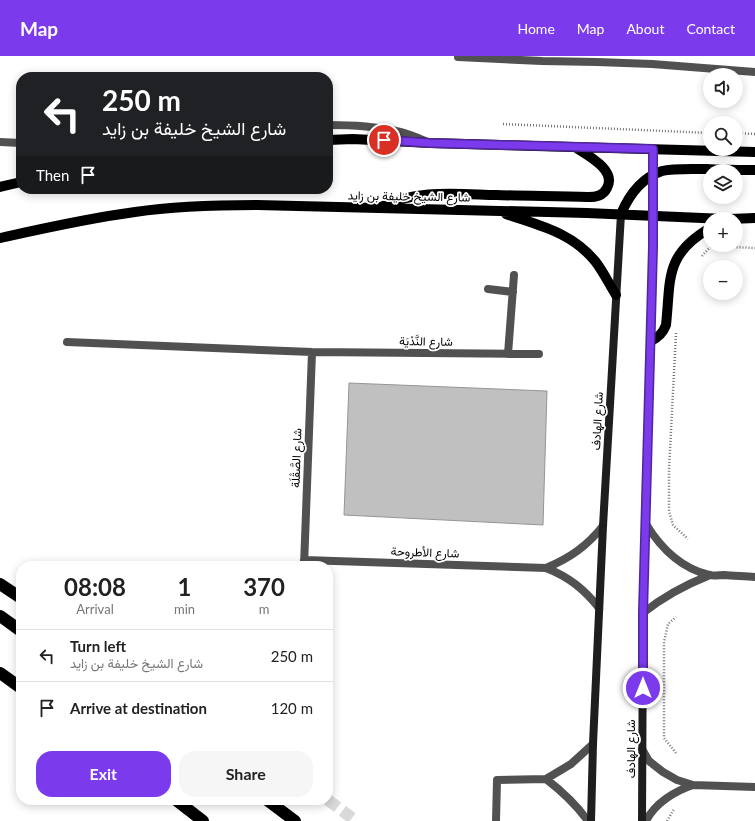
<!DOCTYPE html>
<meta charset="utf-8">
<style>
body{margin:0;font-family:Lato,Vazirmatn,sans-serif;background:#f6f6f6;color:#222;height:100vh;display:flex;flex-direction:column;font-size:15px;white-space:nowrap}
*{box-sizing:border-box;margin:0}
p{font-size:13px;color:#767676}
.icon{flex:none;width:22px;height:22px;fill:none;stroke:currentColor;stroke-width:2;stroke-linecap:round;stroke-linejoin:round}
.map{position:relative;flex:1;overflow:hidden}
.sheet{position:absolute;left:16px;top:505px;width:317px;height:244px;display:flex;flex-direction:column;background:#fff;border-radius:16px;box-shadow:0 2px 10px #0003}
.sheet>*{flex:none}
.hud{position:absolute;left:16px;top:16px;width:317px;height:122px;border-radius:16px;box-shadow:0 2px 10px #0003;background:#202124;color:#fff;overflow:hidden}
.buttons{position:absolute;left:703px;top:12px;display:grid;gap:8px}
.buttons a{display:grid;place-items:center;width:40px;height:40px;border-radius:50%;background:#fff;box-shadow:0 2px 10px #0003;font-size:20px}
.pin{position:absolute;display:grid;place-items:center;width:34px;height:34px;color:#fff;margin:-17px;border:2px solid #fff;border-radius:50%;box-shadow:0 1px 4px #0007}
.me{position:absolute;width:44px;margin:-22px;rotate:0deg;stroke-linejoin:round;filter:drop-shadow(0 0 3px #0008)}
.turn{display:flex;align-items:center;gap:14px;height:84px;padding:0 20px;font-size:18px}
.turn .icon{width:52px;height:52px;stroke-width:2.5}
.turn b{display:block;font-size:28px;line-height:34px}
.then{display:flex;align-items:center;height:38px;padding:0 20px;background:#0003;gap:8px;font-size:15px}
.eta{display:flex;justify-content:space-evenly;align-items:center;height:68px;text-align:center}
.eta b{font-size:24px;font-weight:700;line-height:28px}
.action{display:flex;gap:8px;margin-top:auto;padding:8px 20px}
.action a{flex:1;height:46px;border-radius:16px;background:#7c3aed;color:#fff;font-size:16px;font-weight:700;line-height:46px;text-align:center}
.action a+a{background:#f6f6f6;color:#222}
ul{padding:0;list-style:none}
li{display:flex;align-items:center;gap:12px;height:52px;padding:0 20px;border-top:1px solid #e0e0e0}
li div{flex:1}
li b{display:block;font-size:15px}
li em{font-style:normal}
header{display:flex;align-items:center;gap:24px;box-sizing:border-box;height:56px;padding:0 20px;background:#7c3aed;color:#fff}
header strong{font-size:19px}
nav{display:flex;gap:22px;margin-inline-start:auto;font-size:14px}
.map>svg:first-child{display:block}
</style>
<header>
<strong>Map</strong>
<nav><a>Home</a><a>Map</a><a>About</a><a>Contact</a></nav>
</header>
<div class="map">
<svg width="755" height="765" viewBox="0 0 755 765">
<rect width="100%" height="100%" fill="#fff"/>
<path fill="#c0c0c0" stroke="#959595" d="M349 327 547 335 543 469 344 459Z"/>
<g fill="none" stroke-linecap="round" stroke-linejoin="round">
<path stroke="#d9d9d9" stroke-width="12" stroke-dasharray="12 6" stroke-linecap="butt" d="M328 744 356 765"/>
<path stroke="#737373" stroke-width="2.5" stroke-dasharray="1 2" stroke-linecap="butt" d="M503 68 710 77
M736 77 755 78
M702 200 711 190 755 192
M676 277 669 414V455L673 469 688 483
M676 697 664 682V586L668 568 676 561
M667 765 674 753"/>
<path stroke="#515151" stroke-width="8" d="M458 1 542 5 597 6 652 8 755 16
M328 69C351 69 374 70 396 75 406 77 416 81 425 85
M0 86 21 87
M488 233 513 236
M67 286 312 296 539 298
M508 298 514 219
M646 468C660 491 681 512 709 519 714 520 719 519 724 519 734 520 745 520 755 521
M304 504 546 512C569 521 584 533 599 552
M304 510 312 296
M546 512C570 502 587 490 603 470
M643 557C664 540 685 529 710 519
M642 693 649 705 663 716 677 724 693 729 755 731
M546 723C563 736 575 747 588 765
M496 765 497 724 546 723 571 708 593 688
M646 765C655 747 675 735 693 729"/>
<path stroke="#1e1e1e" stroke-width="8" d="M591 765 593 688 603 470 621 158
M642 765 643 557 653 191V93"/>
<path stroke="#000" stroke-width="10" d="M328 84 353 83 430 87 755 96
M0 131 21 126
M381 151C416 133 457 138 496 139 527 140 557 140 588 141 596 141 603 140 607 132 617 114 587 99 575 91
M506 158C540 170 571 176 595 205 603 215 609 228 616 239
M621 158C629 139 641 122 662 115 674 112 694 113 706 113 722 114 739 114 755 114
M730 163 755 162
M0 182C45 172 89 162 135 156 175 150 216 149 257 149L587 157 725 163
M651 285C659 281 663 277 666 269 671 223 664 199 710 172"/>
<path stroke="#000" stroke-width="12" d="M0 528 21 542
M0 560 21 575
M0 617 21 632
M176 744 203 765
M267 744 295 765"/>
</g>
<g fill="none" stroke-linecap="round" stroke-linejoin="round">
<g stroke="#51269a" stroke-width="10">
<path id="route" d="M384 84 430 87 653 93V191L643 557V632"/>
</g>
<use href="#route" stroke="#7c3aed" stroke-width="7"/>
</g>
<g text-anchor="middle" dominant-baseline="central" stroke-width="3.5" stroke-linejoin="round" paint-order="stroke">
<g font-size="12" fill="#000" stroke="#fff">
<text transform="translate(409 140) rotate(1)">شارع الشيخ خليفة بن زايد</text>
<text transform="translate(426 285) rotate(1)">شارع النَّدْيَة</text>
<text transform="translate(597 365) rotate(-87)">شارع الهادف</text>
<text transform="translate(296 402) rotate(-88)">شارع الصَّقْلَة</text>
<text transform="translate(425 496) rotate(2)">شارع الأطروحة</text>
<text transform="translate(630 693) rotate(-90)">شارع الهادف</text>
</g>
</g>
</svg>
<div class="buttons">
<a><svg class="icon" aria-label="sound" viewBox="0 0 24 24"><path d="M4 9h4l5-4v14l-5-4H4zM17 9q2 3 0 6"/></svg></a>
<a><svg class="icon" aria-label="search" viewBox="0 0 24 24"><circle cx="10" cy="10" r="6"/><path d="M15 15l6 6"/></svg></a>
<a><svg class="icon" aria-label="layers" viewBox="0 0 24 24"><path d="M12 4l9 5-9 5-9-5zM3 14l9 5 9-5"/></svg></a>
<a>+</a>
<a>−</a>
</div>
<div class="pin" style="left:384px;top:84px;background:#d93025"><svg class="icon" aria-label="arrive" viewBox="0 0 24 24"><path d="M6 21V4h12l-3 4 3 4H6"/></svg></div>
<svg class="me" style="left:643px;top:632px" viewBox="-20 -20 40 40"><circle r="17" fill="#7c3aed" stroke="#fff" stroke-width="3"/><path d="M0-11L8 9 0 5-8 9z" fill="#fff"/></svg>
<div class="hud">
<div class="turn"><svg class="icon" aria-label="left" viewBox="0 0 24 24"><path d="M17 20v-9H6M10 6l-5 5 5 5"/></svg><div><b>250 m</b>شارع الشيخ خليفة بن زايد</div></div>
<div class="then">Then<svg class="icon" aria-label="arrive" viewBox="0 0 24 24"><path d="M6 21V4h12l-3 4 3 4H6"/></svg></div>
</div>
<section class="sheet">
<div class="eta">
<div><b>08:08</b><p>Arrival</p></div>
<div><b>1</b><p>min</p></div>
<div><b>370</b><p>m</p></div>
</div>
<ul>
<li><svg class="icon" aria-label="left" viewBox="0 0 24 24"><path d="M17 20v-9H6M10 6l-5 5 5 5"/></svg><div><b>Turn left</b><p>شارع الشيخ خليفة بن زايد</p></div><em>250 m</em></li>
<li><svg class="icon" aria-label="arrive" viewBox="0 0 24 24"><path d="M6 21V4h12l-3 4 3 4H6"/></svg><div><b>Arrive at destination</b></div><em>120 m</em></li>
</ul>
<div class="action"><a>Exit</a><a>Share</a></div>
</section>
</div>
